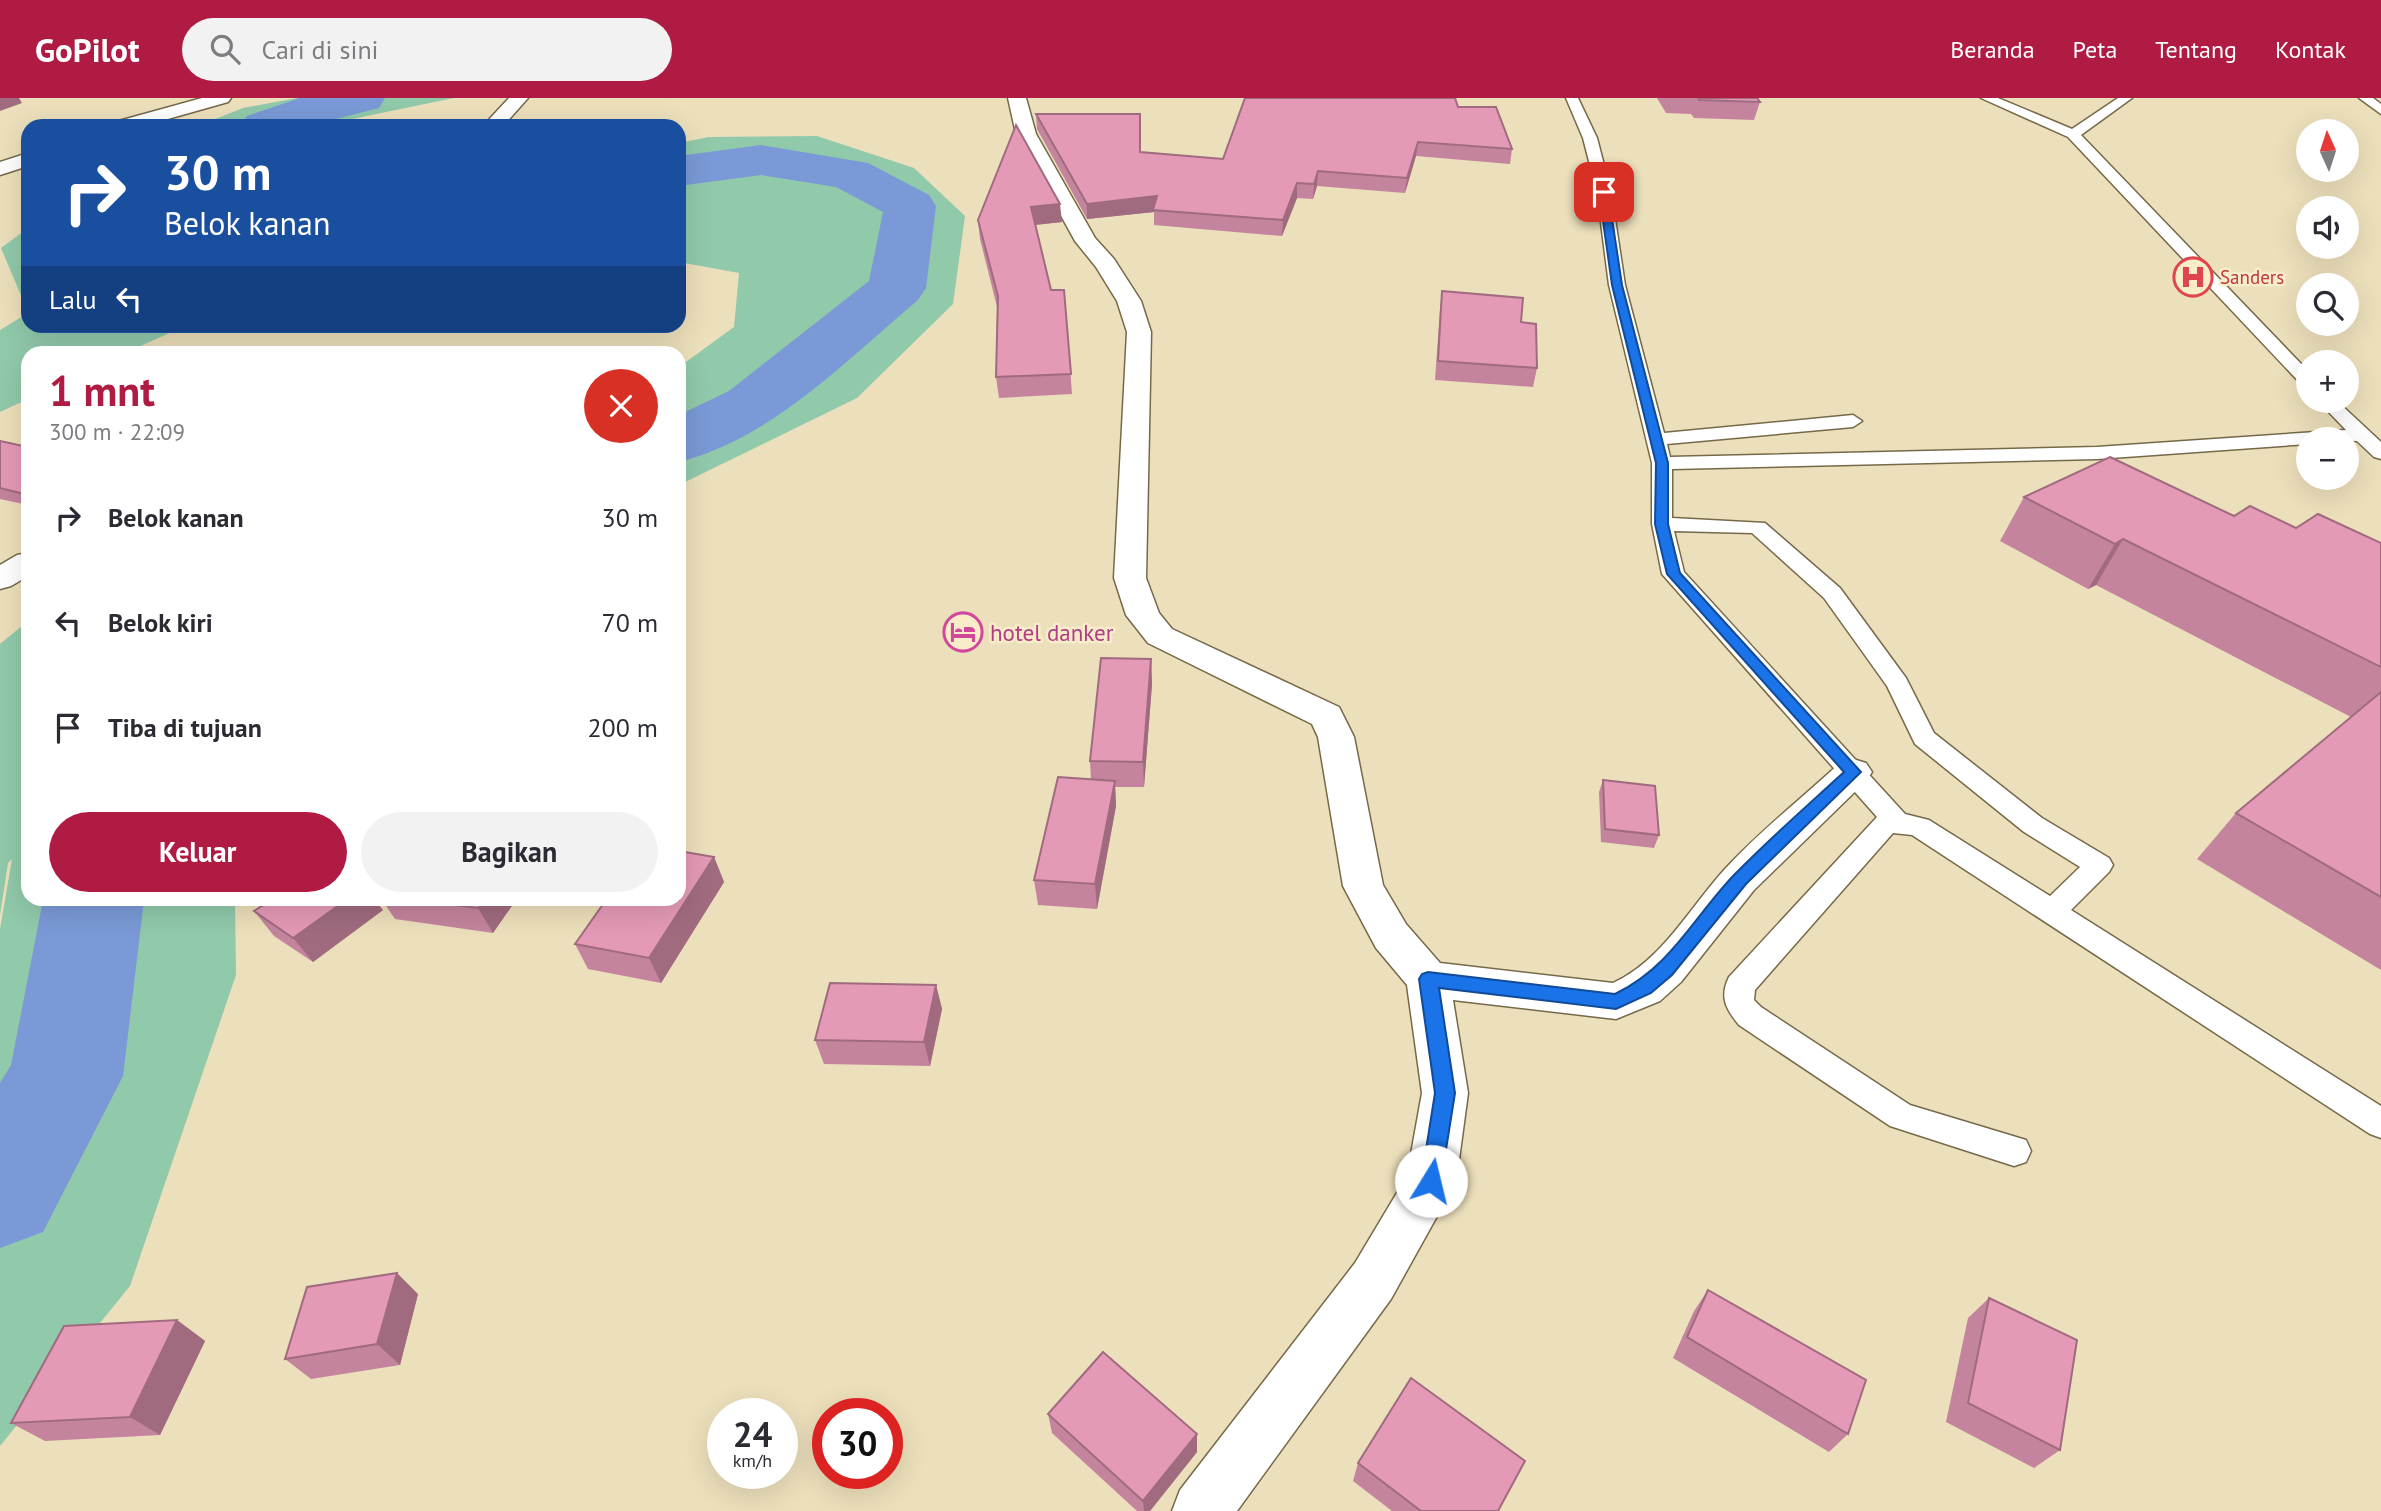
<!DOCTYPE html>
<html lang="id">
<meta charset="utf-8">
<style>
body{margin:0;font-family:"PT Sans",sans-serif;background:#f2f2f3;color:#2b2b33;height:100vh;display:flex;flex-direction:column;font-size:26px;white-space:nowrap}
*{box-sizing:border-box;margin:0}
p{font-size:23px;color:#7c7c81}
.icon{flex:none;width:38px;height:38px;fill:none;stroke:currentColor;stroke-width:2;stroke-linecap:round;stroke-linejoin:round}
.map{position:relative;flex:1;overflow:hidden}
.details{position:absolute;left:21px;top:248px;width:665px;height:560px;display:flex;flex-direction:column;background:#fff;border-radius:21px;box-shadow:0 7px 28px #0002}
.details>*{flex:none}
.hud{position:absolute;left:21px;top:21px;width:665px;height:214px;border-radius:21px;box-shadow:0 7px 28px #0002;background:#1a4fa0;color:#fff;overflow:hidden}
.needle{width:46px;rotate:357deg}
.controls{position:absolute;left:2296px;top:21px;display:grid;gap:14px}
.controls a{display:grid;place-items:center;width:63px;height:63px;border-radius:50%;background:#fff;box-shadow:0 7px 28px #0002;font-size:35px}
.speed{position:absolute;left:707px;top:1300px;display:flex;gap:14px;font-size:35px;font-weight:700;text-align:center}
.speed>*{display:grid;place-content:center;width:91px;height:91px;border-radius:50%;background:#fff;box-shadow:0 7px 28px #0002;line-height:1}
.speed small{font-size:18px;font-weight:400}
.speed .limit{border:10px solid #d22;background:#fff;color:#111}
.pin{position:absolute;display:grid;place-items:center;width:60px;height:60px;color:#fff;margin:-30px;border-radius:14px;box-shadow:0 4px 10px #0006}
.me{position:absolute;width:77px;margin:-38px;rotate:9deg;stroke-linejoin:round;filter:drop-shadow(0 0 5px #0008)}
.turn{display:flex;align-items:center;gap:24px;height:147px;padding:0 28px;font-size:32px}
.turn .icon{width:91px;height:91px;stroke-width:2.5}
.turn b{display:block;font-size:49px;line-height:60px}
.then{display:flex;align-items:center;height:66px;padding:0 28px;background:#0003;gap:14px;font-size:26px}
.round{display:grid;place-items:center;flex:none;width:74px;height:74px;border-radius:37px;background:#f2f2f3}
.overview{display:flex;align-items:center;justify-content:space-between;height:119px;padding:0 28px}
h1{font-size:42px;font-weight:700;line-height:52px;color:#af1b43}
.cta{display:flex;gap:14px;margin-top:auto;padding:14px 28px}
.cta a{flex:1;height:80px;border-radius:42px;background:#af1b43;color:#fff;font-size:28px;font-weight:700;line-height:80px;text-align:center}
.cta a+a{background:#f2f2f3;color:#2b2b33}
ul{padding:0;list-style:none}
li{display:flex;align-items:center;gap:21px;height:105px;padding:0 28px}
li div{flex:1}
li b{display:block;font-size:26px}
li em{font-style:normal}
header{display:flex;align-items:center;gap:42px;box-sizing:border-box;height:98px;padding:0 35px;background:#af1b43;color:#fff}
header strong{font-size:33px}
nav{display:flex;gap:38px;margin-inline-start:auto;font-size:24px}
.search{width:490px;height:63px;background:#f2f2f3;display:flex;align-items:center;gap:18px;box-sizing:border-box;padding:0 24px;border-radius:38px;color:#7c7c81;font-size:26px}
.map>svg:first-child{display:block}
</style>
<header>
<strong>GoPilot</strong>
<div class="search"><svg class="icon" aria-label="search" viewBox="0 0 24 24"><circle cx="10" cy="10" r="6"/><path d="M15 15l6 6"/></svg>Cari di sini</div>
<nav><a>Beranda</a><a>Peta</a><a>Tentang</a><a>Kontak</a></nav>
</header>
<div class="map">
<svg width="2381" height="1413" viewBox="0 0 2381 1413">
<rect width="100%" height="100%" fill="#ecdfbb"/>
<path fill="#91c9ab" d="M297 0H454L318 28H198L243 10Z
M817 38 914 70 965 118 953 206 857 300 679 387V269L734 229 739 175 679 164V45L709 39Z
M28 130V214L1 150Z
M28 215V228H185L125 255 28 256V301L0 314V232Z
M28 523V802H235L236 877 130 1188 0 1348V831L12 761 8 765 0 817V546Z"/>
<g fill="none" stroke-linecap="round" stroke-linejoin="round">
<path fill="#7a99d6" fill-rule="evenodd" d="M300 0H385L379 10 308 28H241L247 18Z
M761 47 868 65 929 97 936 108 926 190 918 202C845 263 773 340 679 364V317L729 293 869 183 883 114 836 89 761 77 679 88V58Z
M43 802H144L123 978 43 1134 0 1150V985L11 967Z"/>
<g stroke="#756949" stroke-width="3">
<path id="service" d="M1566 0H1578L1597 40 1611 94 1625 187 1664 335 1853 317 1862 323 1853 329 1667 346 1670 359 2097 349 2346 332 2318 303H2337L2381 344V361L2374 359 2357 343 2308 341V346L2097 361 1672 371V420L1765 425 1840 490 1906 580 1934 635 2042 720 2109 760 2113 767 2109 774 2071 812 2381 1008V1040L2370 1036 1912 737 1893 735 1755 892 1754 902 1761 909 1910 1007 2026 1042 2031 1053 2026 1064 2014 1068 1890 1028 1739 927C1726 911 1719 899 1729 879L1877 719 1662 476 1652 426V365L1609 187 1597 94 1583 40ZM1674 433 1752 435 1824 500 1887 588 1915 646 2024 734 2080 769 2050 798 1929 722 1905 716 1684 474Z
M1981 0H1998L2072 31 2118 0H2132L2081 37 2308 273V288L2302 287 2068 39Z
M2359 0H2373L2381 6V16Z"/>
</g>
<g stroke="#756949" stroke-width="3">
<path id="minor" d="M509 0H528L503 28H483Z
M1008 0H1026L1036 36 1095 140 1114 161 1141 203 1151 234 1146 480 1159 515 1172 531 1339 609 1354 639 1383 787 1406 826 1440 865 1613 885C1662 863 1690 809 1725 771 1760 733 1802 700 1840 665L1853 661 1866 665 1872 674 1866 683 1754 792 1681 884 1660 903 1616 921 1453 902 1468 995 1456 1084 1391 1201 1237 1413H1172L1180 1392 1355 1165 1407 1078 1422 995 1407 887 1376 850 1343 788 1318 639 1312 626 1148 545 1126 517 1114 480 1127 234 1117 203 1096 169 1075 143 1016 36Z
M28 455V478L11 488 0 491V467L17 457Z"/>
</g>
<g stroke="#756949" stroke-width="3">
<path id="trunk" d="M202 0H231L228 4 143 28H112L115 24Z
M28 55V68L0 77V64Z"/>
</g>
<use href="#service" fill="#fff" fill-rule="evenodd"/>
<use href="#minor" fill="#fff" fill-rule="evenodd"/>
<use href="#trunk" fill="#fff" fill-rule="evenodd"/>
</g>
<path fill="#c4849d" d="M1657 0H1757L1760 4 1754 22 1694 20 1691 16 1666 15Z
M1458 9 1512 51 1510 66 1416 58 1405 95 1317 88 1313 101 1297 100 1282 138 1154 127V114L1087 121 1037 31 1036 16 1141 30 1140 54 1223 61Z
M978 122 1062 124 1036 127 1051 192H1064L1072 296 999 300 996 279 997 209 980 141Z
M1442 193 1521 224 1537 270 1533 289 1435 282 1440 211Z
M0 343 28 349V407L0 401Z
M2024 399 2234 418 2381 445V872L2197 761 2236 715 2351 619 2096 487 2088 491 2000 443Z
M1151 561 1152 586 1144 689H1115L1116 708 1097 811 1038 807 1034 782 1091 682 1090 663Z
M1603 682 1659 737 1654 750 1601 744 1599 694Z
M714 759 724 784 661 885 588 871 575 846Z
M382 802H516L493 835 395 821Z
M383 812 313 864 274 838 254 813Z
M936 887 942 911 930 968 824 966 815 942Z
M1708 1192 1848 1336 1829 1354 1673 1260 1694 1213Z
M418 1196 400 1267 311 1281 285 1261Z
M1989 1200 2060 1352 2034 1370 1946 1324 1968 1220Z
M177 1222 205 1243 160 1337 45 1343 11 1325Z
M1048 1316 1197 1354 1150 1413H1137L1052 1335Z
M1358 1365 1498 1413H1392L1353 1383Z"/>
<path fill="#a06b7f" d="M0 0H19L22 5 0 13Z
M1418 44 1416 58 1405 95 1407 80Z
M1318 73 1317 88 1313 101 1314 86Z
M1297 85V100L1282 138 1283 122Z
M1157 98 1154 114 1087 121V106Z
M1060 106 1062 124 1033 127 1031 109Z
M2123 441 2096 487 2088 491 2115 446Z
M1151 561 1152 586 1144 689 1143 664Z
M1115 683 1116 708 1097 811 1095 786Z
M714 759 724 784 661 885 649 860Z
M346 802H375L383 812 313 864 293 840Z
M484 802H516L493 835 478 810Z
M936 887 942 911 930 968 924 944Z
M397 1175 418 1196 400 1267 377 1246Z
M177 1222 205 1243 160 1337 130 1319Z
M1197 1336V1354L1150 1413H1144L1143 1403Z"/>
<path fill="#e499b6" stroke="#a06b7f" stroke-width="2" d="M1245 0H1455L1458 9H1496L1512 51 1418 44 1407 80 1318 73 1314 86 1297 85 1283 122 1153 112 1157 98 1087 106 1036 16H1140V54L1223 61Z
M1698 0H1757L1760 4 1699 2Z
M1016 27 1060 106 1031 109 1051 192H1064L1071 276 996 279 998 198 978 122Z
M1442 193 1523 200 1521 224 1536 226 1537 270 1438 263Z
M0 343 28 349V397L0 390Z
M2110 359 2234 418 2250 408 2296 430 2318 416 2381 445V569L2123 441 2115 446 2024 399Z
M1101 560 1151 561 1143 664 1090 663Z
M2381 594V799L2236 715Z
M1058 679 1115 683 1095 786 1034 782Z
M1603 682 1655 688 1659 737 1605 731Z
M679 753 714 759 649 860 575 846 606 802H679Z
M271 802H346L293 840 254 813Z
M417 802H484L478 810Z
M830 885 936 887 924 944 815 942Z
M397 1175 377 1246 285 1261 307 1189Z
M1708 1192 1866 1282 1848 1336 1687 1239Z
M1989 1200 2077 1242 2060 1352 1968 1305Z
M177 1222 130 1319 11 1325 64 1228Z
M1103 1254 1197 1336 1143 1403 1048 1316Z
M1411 1280 1525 1363 1498 1413H1421L1358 1365Z"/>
<path fill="#1a73e8" stroke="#114b97" stroke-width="2" d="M1604 92 1608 94 1622 187 1668 365V426L1680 475 1861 674 1746 786 1672 877 1651 895 1616 911 1439 890 1455 995 1441 1083 1438 1090 1431 1093 1424 1090 1421 1083 1435 995 1419 881 1422 876 1428 874 1615 896C1671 869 1693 820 1734 777 1769 741 1807 708 1844 674L1667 476 1655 426 1656 365 1612 187 1599 94Z"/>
<defs>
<g id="hospital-ring" transform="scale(2.0125)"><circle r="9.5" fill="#f9ecc8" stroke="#e0444e" stroke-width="1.5"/><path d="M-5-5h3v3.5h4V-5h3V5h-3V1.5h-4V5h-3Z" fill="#e0444e"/></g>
<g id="hotel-ring" transform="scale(2.0125)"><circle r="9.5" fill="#f9ecc8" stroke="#d1479c" stroke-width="1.5"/><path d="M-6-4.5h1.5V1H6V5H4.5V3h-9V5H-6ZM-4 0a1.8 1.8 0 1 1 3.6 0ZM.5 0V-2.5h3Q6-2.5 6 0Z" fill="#d1479c"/></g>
</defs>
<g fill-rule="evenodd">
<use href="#hospital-ring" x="2193" y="179"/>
<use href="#hotel-ring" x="963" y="534"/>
</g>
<g text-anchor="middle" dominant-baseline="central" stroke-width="5" stroke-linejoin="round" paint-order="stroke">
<g font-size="19" fill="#be3a42" stroke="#f9ecc8" text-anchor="start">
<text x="2220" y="179">Sanders</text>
</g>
<g font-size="23" fill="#b23c85" stroke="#f9ecc8" text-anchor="start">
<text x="990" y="534">hotel danker</text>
</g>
</g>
</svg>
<div class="controls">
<a><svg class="needle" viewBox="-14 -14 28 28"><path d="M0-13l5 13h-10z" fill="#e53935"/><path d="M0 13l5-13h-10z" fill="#7c7c81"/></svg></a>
<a><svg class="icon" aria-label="sound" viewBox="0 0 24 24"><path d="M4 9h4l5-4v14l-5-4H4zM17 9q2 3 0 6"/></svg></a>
<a><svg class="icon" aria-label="search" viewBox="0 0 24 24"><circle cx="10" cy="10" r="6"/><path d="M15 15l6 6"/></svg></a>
<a>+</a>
<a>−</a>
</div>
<div class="speed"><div>24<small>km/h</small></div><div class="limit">30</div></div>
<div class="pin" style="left:1604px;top:94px;background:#d93025"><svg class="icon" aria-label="arrive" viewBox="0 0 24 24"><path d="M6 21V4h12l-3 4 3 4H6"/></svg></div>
<svg class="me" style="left:1431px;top:1083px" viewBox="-20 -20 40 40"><circle r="19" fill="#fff"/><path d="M0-13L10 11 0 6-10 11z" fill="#1a73e8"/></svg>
<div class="hud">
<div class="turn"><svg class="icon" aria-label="right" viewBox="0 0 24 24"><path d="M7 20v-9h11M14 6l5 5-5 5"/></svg><div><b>30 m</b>Belok kanan</div></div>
<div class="then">Lalu<svg class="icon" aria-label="left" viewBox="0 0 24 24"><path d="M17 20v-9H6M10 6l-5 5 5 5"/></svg></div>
</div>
<section class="details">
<div class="overview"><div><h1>1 mnt</h1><p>300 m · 22:09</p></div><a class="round" style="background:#d93025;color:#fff"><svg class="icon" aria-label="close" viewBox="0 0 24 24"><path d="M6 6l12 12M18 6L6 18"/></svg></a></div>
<ul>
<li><svg class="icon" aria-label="right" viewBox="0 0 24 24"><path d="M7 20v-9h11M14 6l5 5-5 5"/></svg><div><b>Belok kanan</b></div><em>30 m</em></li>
<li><svg class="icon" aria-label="left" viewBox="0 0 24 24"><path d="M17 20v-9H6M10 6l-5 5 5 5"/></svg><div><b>Belok kiri</b></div><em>70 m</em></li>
<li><svg class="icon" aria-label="arrive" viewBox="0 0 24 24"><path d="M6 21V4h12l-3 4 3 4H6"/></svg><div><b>Tiba di tujuan</b></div><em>200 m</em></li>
</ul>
<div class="cta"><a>Keluar</a><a>Bagikan</a></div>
</section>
</div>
